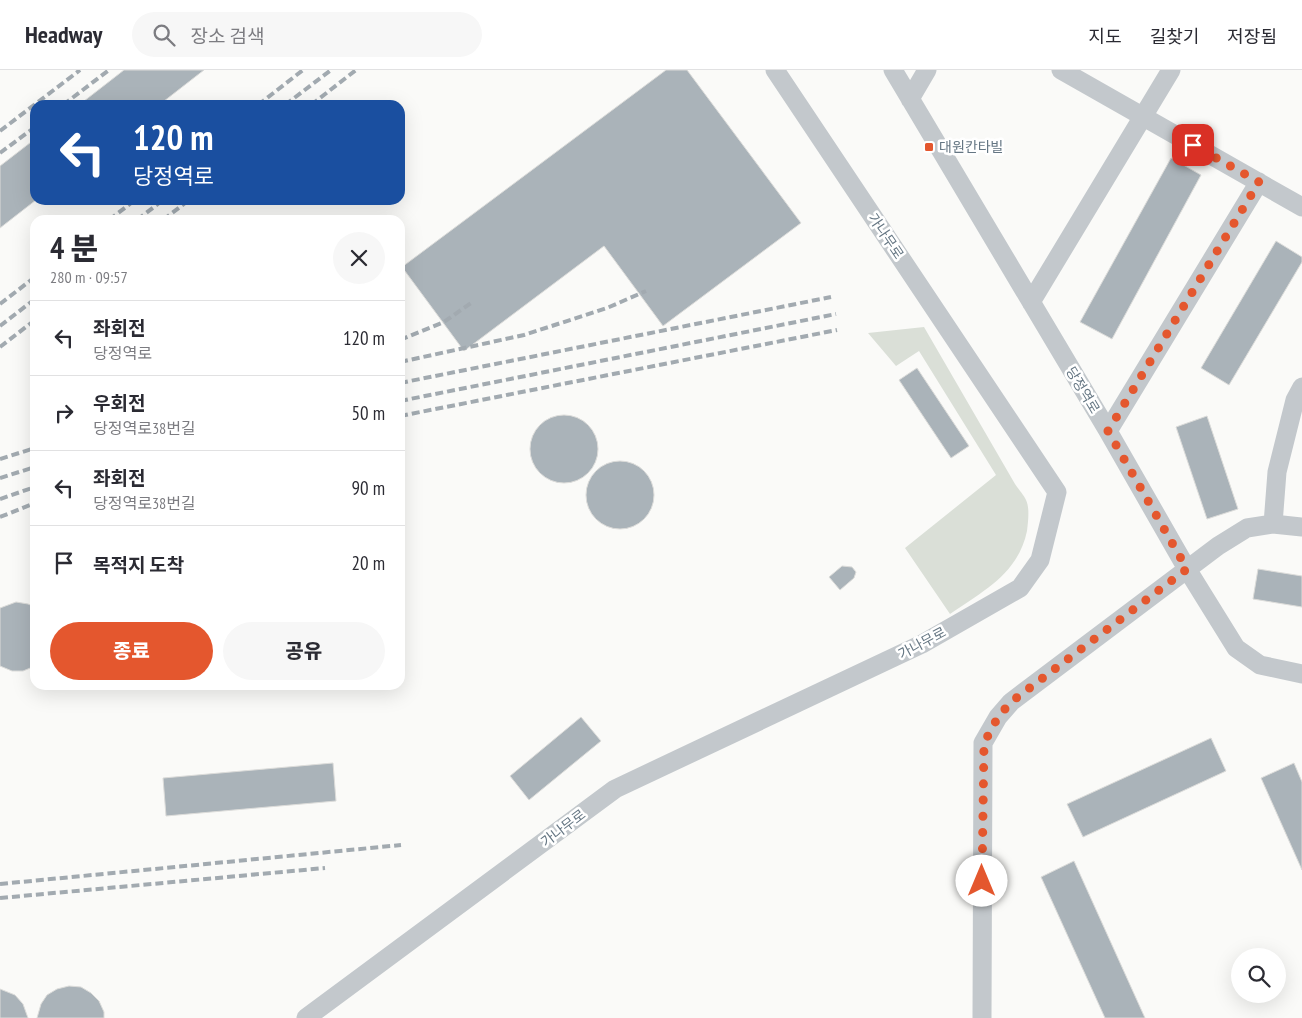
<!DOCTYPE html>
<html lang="ko">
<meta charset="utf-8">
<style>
body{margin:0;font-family:"PT Sans Narrow","Noto Sans KR",sans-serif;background:#f7f7f7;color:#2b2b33;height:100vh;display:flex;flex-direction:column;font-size:19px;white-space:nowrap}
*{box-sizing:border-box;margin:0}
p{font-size:16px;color:#7c7c81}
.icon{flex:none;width:28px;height:28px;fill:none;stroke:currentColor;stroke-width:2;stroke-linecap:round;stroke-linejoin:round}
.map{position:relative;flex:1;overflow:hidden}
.sheet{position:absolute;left:30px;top:145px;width:375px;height:475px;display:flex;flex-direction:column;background:#fff;border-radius:15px;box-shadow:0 5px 20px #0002}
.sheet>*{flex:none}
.guide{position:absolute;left:30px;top:30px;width:375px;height:105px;border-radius:15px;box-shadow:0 5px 20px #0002;background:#1a4fa0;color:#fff;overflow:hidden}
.tools{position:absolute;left:1231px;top:878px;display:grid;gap:10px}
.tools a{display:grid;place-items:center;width:55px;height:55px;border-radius:50%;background:#fff;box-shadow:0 5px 20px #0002;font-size:25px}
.pin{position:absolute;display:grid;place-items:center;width:42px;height:42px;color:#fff;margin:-21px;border-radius:10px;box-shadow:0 2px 8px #0006}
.me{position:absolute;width:55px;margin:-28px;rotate:0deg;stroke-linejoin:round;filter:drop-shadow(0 0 4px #0008)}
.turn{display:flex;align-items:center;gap:18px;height:105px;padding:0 20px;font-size:22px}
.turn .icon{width:65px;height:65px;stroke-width:2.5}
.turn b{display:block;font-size:35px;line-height:42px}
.round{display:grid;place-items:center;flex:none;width:52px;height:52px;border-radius:26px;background:#f7f7f7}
.overview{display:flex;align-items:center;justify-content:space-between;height:85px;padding:0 20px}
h1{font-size:30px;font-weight:800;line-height:38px}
.cta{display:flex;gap:10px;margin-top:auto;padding:10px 20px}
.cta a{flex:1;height:58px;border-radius:30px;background:#e4572e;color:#fff;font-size:20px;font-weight:800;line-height:58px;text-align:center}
.cta a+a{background:#f7f7f7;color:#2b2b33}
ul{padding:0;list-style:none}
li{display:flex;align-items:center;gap:15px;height:75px;padding:0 20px;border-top:1px solid #e1e1e2}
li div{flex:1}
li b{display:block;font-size:19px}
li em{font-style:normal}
header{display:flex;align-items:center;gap:30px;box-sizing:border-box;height:70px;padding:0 25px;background:#fff;border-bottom:1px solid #e1e1e2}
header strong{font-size:24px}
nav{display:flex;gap:28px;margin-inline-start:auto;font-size:18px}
.search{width:350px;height:45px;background:#f7f7f7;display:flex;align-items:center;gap:12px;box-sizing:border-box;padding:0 18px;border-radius:28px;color:#7c7c81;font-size:19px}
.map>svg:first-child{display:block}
</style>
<header>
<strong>Headway</strong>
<div class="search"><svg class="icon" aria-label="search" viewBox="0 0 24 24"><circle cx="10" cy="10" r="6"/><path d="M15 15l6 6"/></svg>장소 검색</div>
<nav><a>지도</a><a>길찾기</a><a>저장됨</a></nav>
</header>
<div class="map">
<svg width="1302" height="948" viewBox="0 0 1302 948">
<rect width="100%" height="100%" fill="#fafaf8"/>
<path fill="#dadfd7" d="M924 257 1015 414C1018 419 1024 425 1026 430 1030 438 1028 452 1027 461 1018 504 983 521 950 544L905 478 996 405 919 281 896 296 868 263Z"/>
<path fill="#aab3b9" stroke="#dcdcda" d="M124 0H204L159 35H79Z
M666 0H687L801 153 663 256 604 176 464 281 402 197Z
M35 69 36 130 0 158V96Z
M1171 88 1201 105 1112 269 1080 252Z
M1276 171 1302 187V192L1229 315 1201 298Z
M917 298 969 376 951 388 899 310Z
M530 379a34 34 0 1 1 68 0a34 34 0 1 1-68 0Z
M1207 346 1238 439 1207 449 1176 357Z
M586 425a34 34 0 1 1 68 0a34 34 0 1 1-68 0Z
M842 496 852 497 856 502 854 508 840 520 829 507Z
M1258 499 1302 506V537L1253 529Z
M16 532 28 534 35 537V596L23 601H12L0 596V538Z
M581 647 601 671 529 730 510 706Z
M1211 668 1226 701 1083 767 1067 734Z
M333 693 336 731 166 746 163 708Z
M1294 693 1302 712V800L1261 708Z
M1074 791 1145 948H1105L1041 807Z
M69 916 81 917 91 923 99 931 104 942V948H37L41 934 47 925 57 919Z
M0 919 15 925 23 934 28 948H0Z"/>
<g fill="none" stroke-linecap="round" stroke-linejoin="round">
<path stroke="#c3c8cc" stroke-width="19" d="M893 0 1108 361 1187 499 1236 578 1260 595 1302 604
M1061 0 1302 137
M910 29 927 0
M1031 232 1171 0
M1108 361 1259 112
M1273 454 1277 402 1295 330 1302 317
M306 948 615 719 922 574 1020 518 1040 490 1057 422 775 0
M982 948 983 673 998 647 1011 632 1218 476 1247 458 1273 454 1302 457"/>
<path stroke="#a2aab0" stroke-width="4" stroke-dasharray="8 4" stroke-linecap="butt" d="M63 35 109 0
M258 35 303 0
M285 35 331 0
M311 35 356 0
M0 61 80 0
M0 83 35 57
M109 150 135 130
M137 150 163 130
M163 150 189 130
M0 234 35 207
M0 256 35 229
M400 270 444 252 471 233
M0 277 35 250
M400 292 524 265 607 238 646 221
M400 313 831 227
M400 331 836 244
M400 346 837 260
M0 389 35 378
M0 408 35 397
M0 429 35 417
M0 447 35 433
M0 814 401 775
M0 828 325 798"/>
</g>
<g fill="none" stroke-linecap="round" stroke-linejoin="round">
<path stroke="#e4572e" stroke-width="9" stroke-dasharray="0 16.2" d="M982 811 984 673 998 647 1011 632 1187 499 1108 361 1259 112 1193 75"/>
</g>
<rect fill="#e4572e" stroke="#fff" stroke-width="2" x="924" y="72" width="10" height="10" rx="2.5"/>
<g text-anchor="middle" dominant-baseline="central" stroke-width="5" stroke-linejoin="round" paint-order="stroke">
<g font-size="14" fill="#657683" stroke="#fff" text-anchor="start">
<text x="939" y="77">대원칸타빌</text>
</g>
<g font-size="14" fill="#657683" stroke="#fff">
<text transform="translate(886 166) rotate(56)">가나무로</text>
<text transform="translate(1083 320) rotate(59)">당정역로</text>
<text transform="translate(922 573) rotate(-28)">가나무로</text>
<text transform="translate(563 758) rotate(-37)">가나무로</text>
</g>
</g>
</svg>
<div class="tools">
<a><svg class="icon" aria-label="search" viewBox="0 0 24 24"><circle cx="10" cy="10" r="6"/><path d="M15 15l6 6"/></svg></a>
</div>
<div class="pin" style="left:1193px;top:75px;background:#d93025"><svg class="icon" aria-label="arrive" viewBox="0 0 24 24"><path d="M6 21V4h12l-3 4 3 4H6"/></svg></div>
<svg class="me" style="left:982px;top:811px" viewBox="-20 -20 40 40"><circle r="19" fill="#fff"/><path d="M0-13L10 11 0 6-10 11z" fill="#e4572e"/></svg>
<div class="guide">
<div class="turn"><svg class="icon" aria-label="left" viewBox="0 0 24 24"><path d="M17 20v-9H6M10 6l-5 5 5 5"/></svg><div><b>120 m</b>당정역로</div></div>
</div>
<section class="sheet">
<div class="overview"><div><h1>4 분</h1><p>280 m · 09:57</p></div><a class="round"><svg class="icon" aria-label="close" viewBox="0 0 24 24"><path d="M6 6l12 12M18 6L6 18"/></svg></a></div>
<ul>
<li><svg class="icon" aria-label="left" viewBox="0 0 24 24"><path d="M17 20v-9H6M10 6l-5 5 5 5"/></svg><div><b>좌회전</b><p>당정역로</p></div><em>120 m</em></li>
<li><svg class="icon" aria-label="right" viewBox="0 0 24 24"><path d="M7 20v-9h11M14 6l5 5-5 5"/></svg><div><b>우회전</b><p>당정역로38번길</p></div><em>50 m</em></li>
<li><svg class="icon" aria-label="left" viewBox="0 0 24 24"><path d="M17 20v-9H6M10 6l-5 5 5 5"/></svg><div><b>좌회전</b><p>당정역로38번길</p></div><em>90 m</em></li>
<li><svg class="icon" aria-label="arrive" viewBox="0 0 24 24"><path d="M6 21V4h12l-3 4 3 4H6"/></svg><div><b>목적지 도착</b></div><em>20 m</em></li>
</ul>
<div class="cta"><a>종료</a><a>공유</a></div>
</section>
</div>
